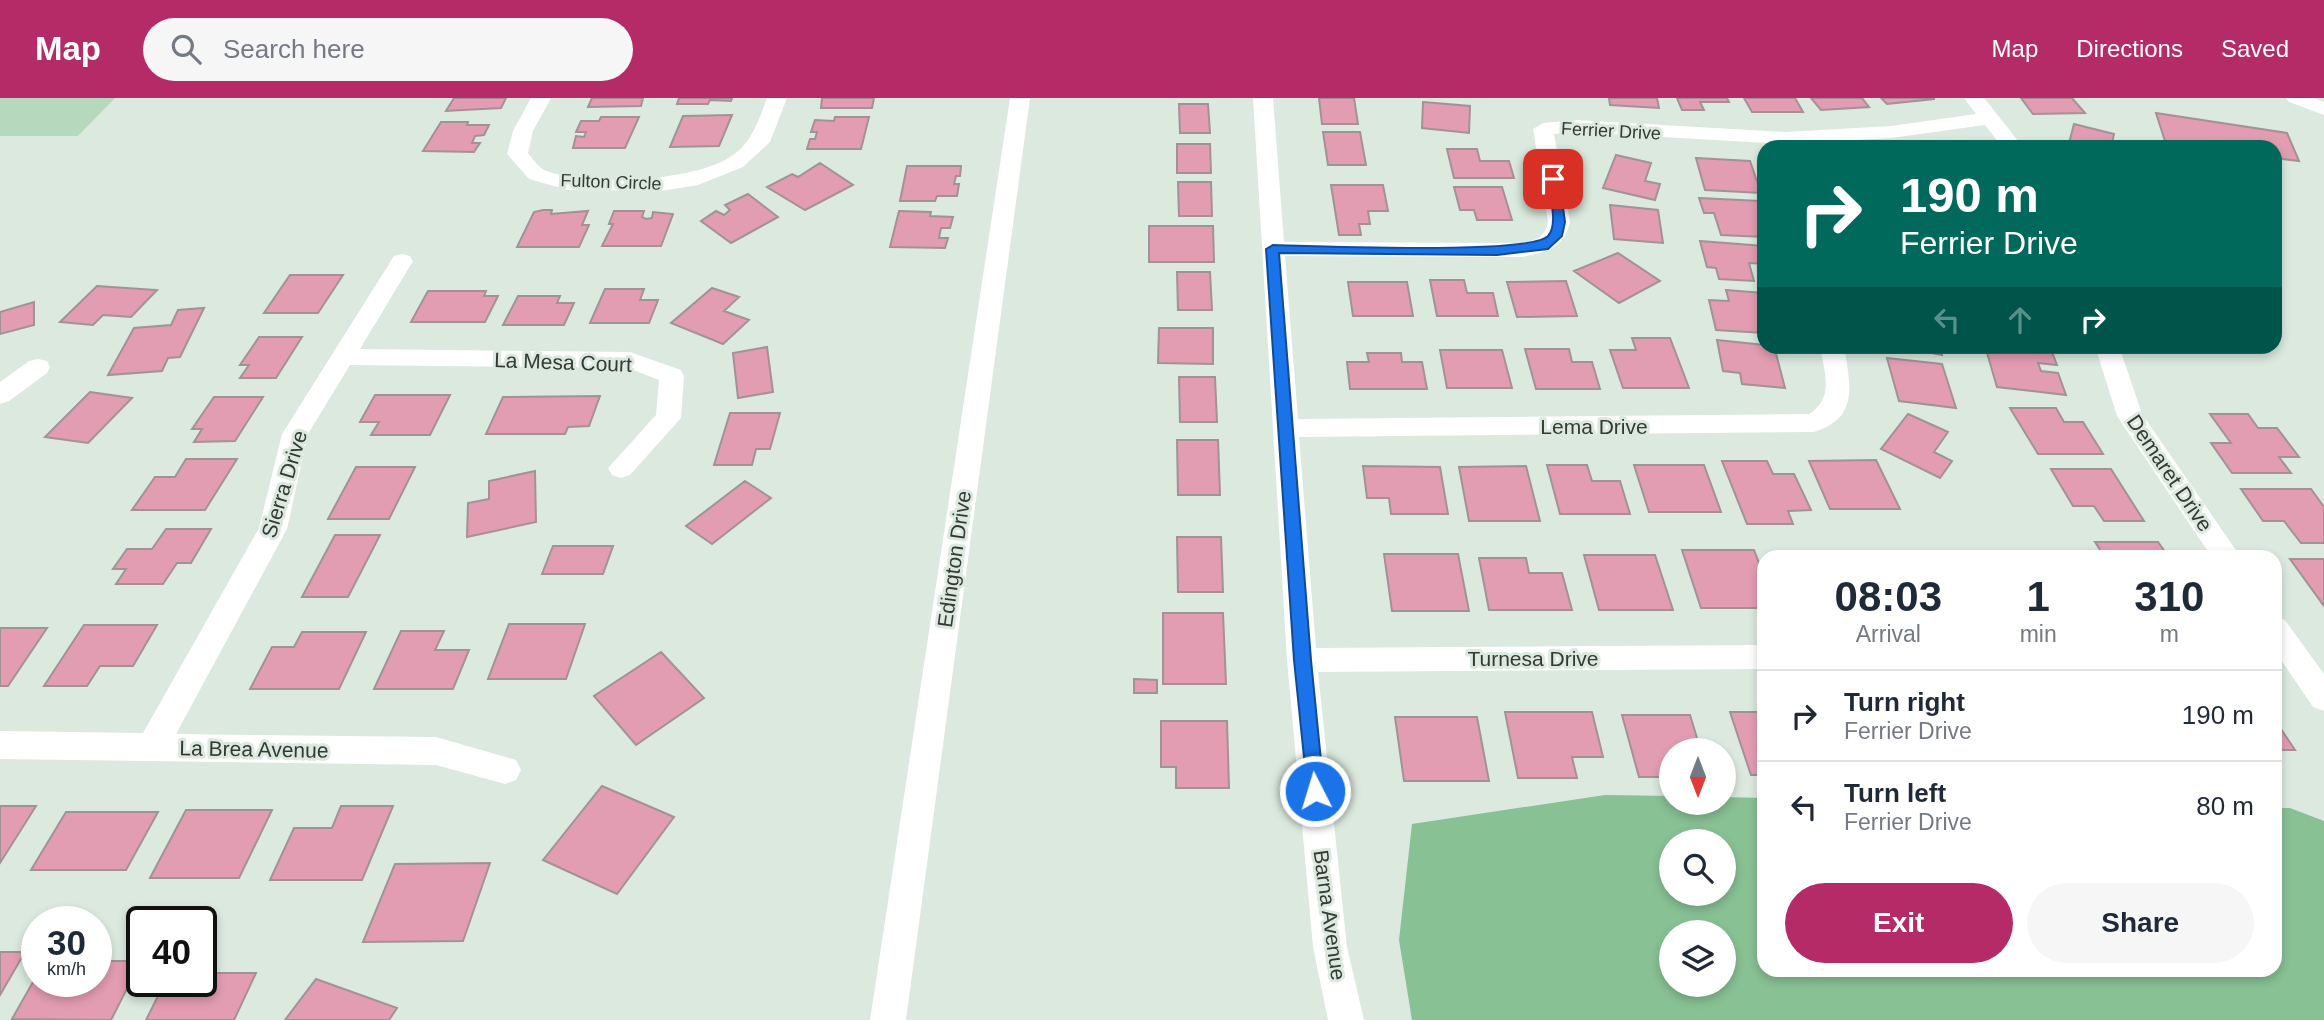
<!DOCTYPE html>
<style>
body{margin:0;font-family:Helvetica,sans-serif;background:#f6f6f7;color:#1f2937;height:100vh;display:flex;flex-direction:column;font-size:26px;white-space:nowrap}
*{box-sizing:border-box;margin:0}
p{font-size:23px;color:#747a83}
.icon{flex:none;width:38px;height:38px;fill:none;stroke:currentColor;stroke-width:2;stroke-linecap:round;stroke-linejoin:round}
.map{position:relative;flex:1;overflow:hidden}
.panel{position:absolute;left:1757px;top:452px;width:525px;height:427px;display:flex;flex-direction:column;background:#fff;border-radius:21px;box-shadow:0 4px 10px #0003}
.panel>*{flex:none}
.banner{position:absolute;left:1757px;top:42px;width:525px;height:214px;border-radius:21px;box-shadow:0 4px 10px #0003;background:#00695c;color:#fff;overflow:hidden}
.needle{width:46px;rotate:180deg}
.controls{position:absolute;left:1659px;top:640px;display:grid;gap:14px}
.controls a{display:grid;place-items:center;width:77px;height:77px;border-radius:50%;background:#fff;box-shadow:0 4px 10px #0003;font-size:35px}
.speed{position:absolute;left:21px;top:808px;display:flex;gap:14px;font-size:35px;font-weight:700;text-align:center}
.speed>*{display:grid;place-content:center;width:91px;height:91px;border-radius:50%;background:#fff;box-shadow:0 4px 10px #0003;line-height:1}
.speed small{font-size:18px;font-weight:400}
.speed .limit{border:4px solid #111;border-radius:10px;background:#fff;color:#111}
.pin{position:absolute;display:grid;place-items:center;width:60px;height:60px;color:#fff;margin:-30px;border-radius:14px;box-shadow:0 4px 10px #0006}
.me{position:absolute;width:77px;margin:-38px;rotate:355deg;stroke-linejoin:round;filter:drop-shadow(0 0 5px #0008)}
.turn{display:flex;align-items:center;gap:24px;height:147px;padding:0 28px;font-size:32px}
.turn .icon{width:91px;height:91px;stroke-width:2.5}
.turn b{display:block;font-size:49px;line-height:60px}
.lanes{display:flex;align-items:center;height:66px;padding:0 28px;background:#0003;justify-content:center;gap:35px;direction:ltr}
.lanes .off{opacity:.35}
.eta{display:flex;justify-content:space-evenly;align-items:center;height:119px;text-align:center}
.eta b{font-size:42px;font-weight:700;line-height:49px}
.button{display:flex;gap:14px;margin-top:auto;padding:14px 28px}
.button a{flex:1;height:80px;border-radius:42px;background:#b52b67;color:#fff;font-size:28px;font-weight:700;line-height:80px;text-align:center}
.button a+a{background:#f6f6f7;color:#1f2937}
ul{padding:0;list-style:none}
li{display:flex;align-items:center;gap:21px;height:91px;padding:0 28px;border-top:2px solid #e0e1e3}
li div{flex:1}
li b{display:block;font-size:26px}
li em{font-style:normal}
header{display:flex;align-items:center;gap:42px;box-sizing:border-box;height:98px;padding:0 35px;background:#b52b67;color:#fff}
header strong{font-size:33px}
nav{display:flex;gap:38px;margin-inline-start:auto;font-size:24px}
.search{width:490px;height:63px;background:#f6f6f7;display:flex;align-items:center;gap:18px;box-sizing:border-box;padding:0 24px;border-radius:38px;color:#747a83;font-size:26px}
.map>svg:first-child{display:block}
</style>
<header>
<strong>Map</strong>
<div class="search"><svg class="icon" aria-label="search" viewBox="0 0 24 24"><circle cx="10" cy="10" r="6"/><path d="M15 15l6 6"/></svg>Search here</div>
<nav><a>Map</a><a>Directions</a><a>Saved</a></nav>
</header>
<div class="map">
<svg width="2324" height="922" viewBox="0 0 2324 922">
<rect width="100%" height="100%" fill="#dbe9de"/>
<path fill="#b6d9bd" d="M0 0H115L78 38H0Z"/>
<path fill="#88c194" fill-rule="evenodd" d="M1605 697 1671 698V705H1724V699L1764 700V872H2275V710H2290L2324 723V922H1412L1399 842 1412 726ZM1671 744H1724V796H1671ZM1671 835H1724V887H1671Z"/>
<path fill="#e39db2" stroke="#a29296" stroke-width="2" d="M454 0H506L501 10 446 13Z
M592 0H643L641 8 588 9Z
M679 0H732L731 3 710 2 708 6H677Z
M822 0H874L872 10H821Z
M1319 0H1354L1358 26H1322Z
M1609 0H1657L1659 10 1610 7Z
M1677 0H1727L1729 4H1700L1704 12H1682Z
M1744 0H1795L1803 14H1752Z
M1811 0H1862L1869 9 1821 12Z
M1881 0H1934V1L1887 6Z
M2021 0H2072L2085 15 2033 16Z
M1423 4 1470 8 1469 35 1422 30Z
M1179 6H1208L1210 35H1180Z
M2156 15 2287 35 2299 63 2275 60V49H2204L2165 43Z
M732 17 719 48 670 49 683 18Z
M601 19H639L625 50H573L576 38 584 39 586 34H576L581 23H599Z
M835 19H869L861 51H807L810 41H815L817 34H811L815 22 834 23Z
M441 24H468L467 27H489L484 37 475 38 472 45H480L474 54 423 53Z
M2074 26 2114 36 2111 49H2068Z
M1323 34H1360L1366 67H1328Z
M1177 46H1210L1211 75H1177Z
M1447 51H1477L1480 63H1509L1514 80H1454Z
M1616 57 1651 65 1645 83 1660 86 1655 102 1603 90Z
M1696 60 1750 63 1761 95 1705 92Z
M820 65 853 87 805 112 767 89 792 76 798 79Z
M907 68H961L960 78H956L954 86H959L957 98H937L935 103H900Z
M1178 84H1211L1212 118H1179Z
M1331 87H1383L1388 113H1368L1370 126H1359L1361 137H1339Z
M1454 89H1502L1512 122H1477L1474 112H1460Z
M748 96 778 119 731 145 701 123 716 113 724 117 730 112 725 107Z
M1699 100 1760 103 1764 113V139L1721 137 1714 115H1704Z
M1610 107 1658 112 1663 145 1614 141Z
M543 112H552L551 116 588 113 582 127H589L579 149H517L534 114Z
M614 113H644L642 119 646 121 652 120 653 114 673 116 661 148H602L613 126H609Z
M899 113 931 114 930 118 953 119 950 130H941L939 140H948L945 150 890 149Z
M1149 128H1213L1214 164H1149Z
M1700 143 1764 148V166L1749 165 1754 183 1719 181 1716 170 1707 169Z
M1618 155 1660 183 1619 205 1574 173Z
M1177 174H1210L1212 212H1178Z
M290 177H343L318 215H264Z
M1430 182H1464L1467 195H1493L1498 218H1437Z
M1566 183 1577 218 1517 219 1507 184Z
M1348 184H1407L1413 218H1353Z
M97 188 157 192 131 219 103 217 93 227 60 224Z
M712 190 739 199 724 213 749 222 723 246 671 225Z
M605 191H644L640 202H658L649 225H590Z
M1726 192 1763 195 1764 235 1716 232 1709 202 1729 203Z
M428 193H486L484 198H498L485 224H411Z
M518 198H560L557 205H574L564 227H503Z
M34 204V227L0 236V214Z
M204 210 180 259 168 260 162 273 108 277 134 230 171 227 178 212Z
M1159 230H1213V266L1158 265Z
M259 239H302L276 280H240L249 267H240Z
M1632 240H1670L1689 290H1623L1610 252H1636Z
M1717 242 1774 248 1785 290 1742 286 1740 275 1723 273Z
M1895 248H1941L1942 257Z
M1985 248 2052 254 2057 267 2038 265 2041 273 2058 275 2066 297 1997 289Z
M767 249 773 294 738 300 733 255Z
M1525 251H1569L1572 264H1592L1600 291H1536Z
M1440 252H1502L1512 290H1447Z
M1367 255H1401L1402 264H1422L1427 291H1350L1347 264H1369Z
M1887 260 1942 266 1956 310 1899 303Z
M1179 279H1215L1217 324H1180Z
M90 294 132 300 88 345 45 339Z
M375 297H450L430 337H371L379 324H360Z
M600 298 589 328 568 329 565 336H486L503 299Z
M214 299H263L235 343 194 344 202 331H192Z
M2010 310H2056L2064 324H2083L2103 356H2038Z
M730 315H780L770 351H756L752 367H714Z
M1908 316 1948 334 1934 354 1952 363 1940 380 1881 351Z
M2210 316H2248L2258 330H2277L2299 359H2279L2291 375H2232L2211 345H2231Z
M1177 342H1218L1220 397H1178Z
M186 361H237L205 412H132L155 379H175Z
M1876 362 1900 411H1830L1809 363Z
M1722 363H1767L1773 376H1794L1811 412 1788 413 1793 426H1747Z
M1547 367H1587L1592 383H1620L1630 416H1560Z
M1634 367H1704L1721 414H1649Z
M1363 368 1440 369 1448 416H1391L1389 400H1367Z
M1526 368 1540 423H1469L1459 369Z
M356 369H415L389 421H328Z
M2051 371H2111L2144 423H2104L2094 408H2073Z
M535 373 536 424 467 439 468 405 489 401V383Z
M745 383 771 400 712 446 686 428Z
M2241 391H2311L2324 409V445H2301L2284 423H2263Z
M166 431H211L191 465H177L163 486H116L126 471H113L127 451H152Z
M335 437H380L348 499H302Z
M1177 439H1221L1223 494H1178Z
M2095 444H2158L2168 458H2104Z
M553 448H613L603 476H542Z
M1682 452H1754L1764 478V510H1701Z
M1880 455H1920L1922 458H1882Z
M1384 456H1458L1469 513H1392Z
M1784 456H1856L1857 458H1785Z
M1584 457H1655L1673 512H1599Z
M1479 460H1526L1529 475H1562L1572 512H1489Z
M2290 461H2324V508Z
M1163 515H1223L1226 586H1163Z
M509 526H585L566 581H488Z
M84 527H157L133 568H100L87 588H44Z
M0 530H47L8 588H0Z
M401 533H444L435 552H469L453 591H374Z
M302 534H366L339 591H250L272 549H294Z
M661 554 704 600 636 647 594 598Z
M1134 581 1157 582V595H1134Z
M1505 614H1592L1603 659H1572L1577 680H1518Z
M1730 614H1764V677H1751Z
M1622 617H1690L1701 653H1671V679H1639Z
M1395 619H1477L1489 683H1404Z
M2275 622 2295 652H2275Z
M1161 623H1227L1229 690H1176V669H1161Z
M602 688 674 719 617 796 543 762Z
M0 708H36L0 765Z
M341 708H393L362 782H270L294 730H332Z
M186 712H272L239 780H150Z
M66 714H158L126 772H31Z
M490 765 463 843 363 844 395 766Z
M0 854H25L0 897Z
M96 863H141L111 922 12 921 37 877V884H96Z
M201 875H256L234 922H146L165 884H201Z
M316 881 397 910 389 922H285Z"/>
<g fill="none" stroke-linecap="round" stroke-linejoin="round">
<path fill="#fff" fill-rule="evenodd" d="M531 0H551L533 33 528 55C533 61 539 71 547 73 589 89 688 83 727 61 751 48 758 24 767 0H787L770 44 743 69 698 87 661 93 568 92 529 81 507 56 513 33Z
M1010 0H1030L906 922H870Z
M1253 0H1273L1284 144 1522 145C1537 142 1544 140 1548 124L1533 31 1543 25 1576 22 1786 34 1891 28 1976 16 1964 0H1984L2023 49H2002L1985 27 1891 40 1786 46 1576 34 1554 36 1570 124C1564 151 1547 154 1522 159L1285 158 1298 321 1809 316C1835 300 1824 274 1820 248H1844C1850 285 1860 320 1814 334L1299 339 1316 550 1764 547V571L1318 574 1347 849 1364 922H1328L1313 849 1287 562Z
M2286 0H2314L2324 4V17L2289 4Z
M402 156 410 158 413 163 360 251 630 254 681 272 684 278 681 320 630 377 621 380 612 377 608 370 656 317 659 282 628 270 350 267 308 336 287 431 176 636 436 639 516 662 521 672 516 682 505 686 436 667 0 661V633L143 635 259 430 282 336 394 158Z
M2095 248H2119L2142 316 2240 458H2211L2117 318Z
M38 261 47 263 50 269 47 275 9 303 0 306V284L29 263Z
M2275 518 2285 522 2324 576V613L2313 609 2275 553Z"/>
</g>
<path fill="#1a73e8" stroke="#114b97" stroke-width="2" d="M1553 78 1559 81 1565 124 1562 138 1548 151 1497 157 1279 155 1311 562 1324 693 1321 698H1308L1294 562 1266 151 1273 147C1311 148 1531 157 1548 138 1559 126 1549 96 1547 81Z"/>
<g text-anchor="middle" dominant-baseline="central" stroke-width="6" stroke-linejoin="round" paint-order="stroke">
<g font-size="18" fill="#343935" stroke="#dbe9de">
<text transform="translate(1611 33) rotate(3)">Ferrier Drive</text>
<text transform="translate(611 84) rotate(2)">Fulton Circle</text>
</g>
<g font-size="21" fill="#343935" stroke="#dbe9de">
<text transform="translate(563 264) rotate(2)">La Mesa Court</text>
<text x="1594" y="328">Lema Drive</text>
<text transform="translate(2170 375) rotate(56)">Demaret Drive</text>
<text transform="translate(284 386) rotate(-73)">Sierra Drive</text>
<text transform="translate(954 461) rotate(-82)">Edington Drive</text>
<text x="1533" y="560">Turnesa Drive</text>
<text transform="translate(254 651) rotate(1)">La Brea Avenue</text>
<text transform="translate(1330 817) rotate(82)">Barna Avenue</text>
</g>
</g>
</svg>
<div class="controls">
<a><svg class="needle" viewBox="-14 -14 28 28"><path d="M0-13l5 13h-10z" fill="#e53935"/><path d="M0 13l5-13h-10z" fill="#747a83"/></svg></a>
<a><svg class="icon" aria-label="search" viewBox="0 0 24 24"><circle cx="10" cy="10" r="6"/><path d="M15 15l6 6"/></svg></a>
<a><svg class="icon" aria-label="layers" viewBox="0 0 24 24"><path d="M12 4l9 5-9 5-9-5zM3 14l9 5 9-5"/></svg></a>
</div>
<div class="speed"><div>30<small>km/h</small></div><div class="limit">40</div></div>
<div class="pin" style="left:1553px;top:81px;background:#d93025"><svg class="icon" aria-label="arrive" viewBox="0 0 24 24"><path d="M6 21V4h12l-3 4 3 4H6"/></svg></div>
<svg class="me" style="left:1315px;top:693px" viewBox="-20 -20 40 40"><circle r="17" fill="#1a73e8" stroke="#fff" stroke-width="3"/><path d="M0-11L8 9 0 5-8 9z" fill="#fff"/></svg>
<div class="banner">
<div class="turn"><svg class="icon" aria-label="right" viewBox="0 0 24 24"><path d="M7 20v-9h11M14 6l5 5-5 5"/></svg><div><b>190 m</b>Ferrier Drive</div></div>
<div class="lanes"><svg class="icon off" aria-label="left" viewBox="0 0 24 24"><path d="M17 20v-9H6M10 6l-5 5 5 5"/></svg><svg class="icon off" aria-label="ahead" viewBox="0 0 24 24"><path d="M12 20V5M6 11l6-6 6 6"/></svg><svg class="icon" aria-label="right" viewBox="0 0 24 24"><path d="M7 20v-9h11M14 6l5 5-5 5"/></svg></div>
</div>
<section class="panel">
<div class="eta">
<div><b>08:03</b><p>Arrival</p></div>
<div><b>1</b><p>min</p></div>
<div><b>310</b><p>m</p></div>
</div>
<ul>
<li><svg class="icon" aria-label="right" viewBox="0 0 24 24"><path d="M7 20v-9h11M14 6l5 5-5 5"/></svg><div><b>Turn right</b><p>Ferrier Drive</p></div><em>190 m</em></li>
<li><svg class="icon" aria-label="left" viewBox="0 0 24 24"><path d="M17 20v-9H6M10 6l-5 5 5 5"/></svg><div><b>Turn left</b><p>Ferrier Drive</p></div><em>80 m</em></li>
</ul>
<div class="button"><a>Exit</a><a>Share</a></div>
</section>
</div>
